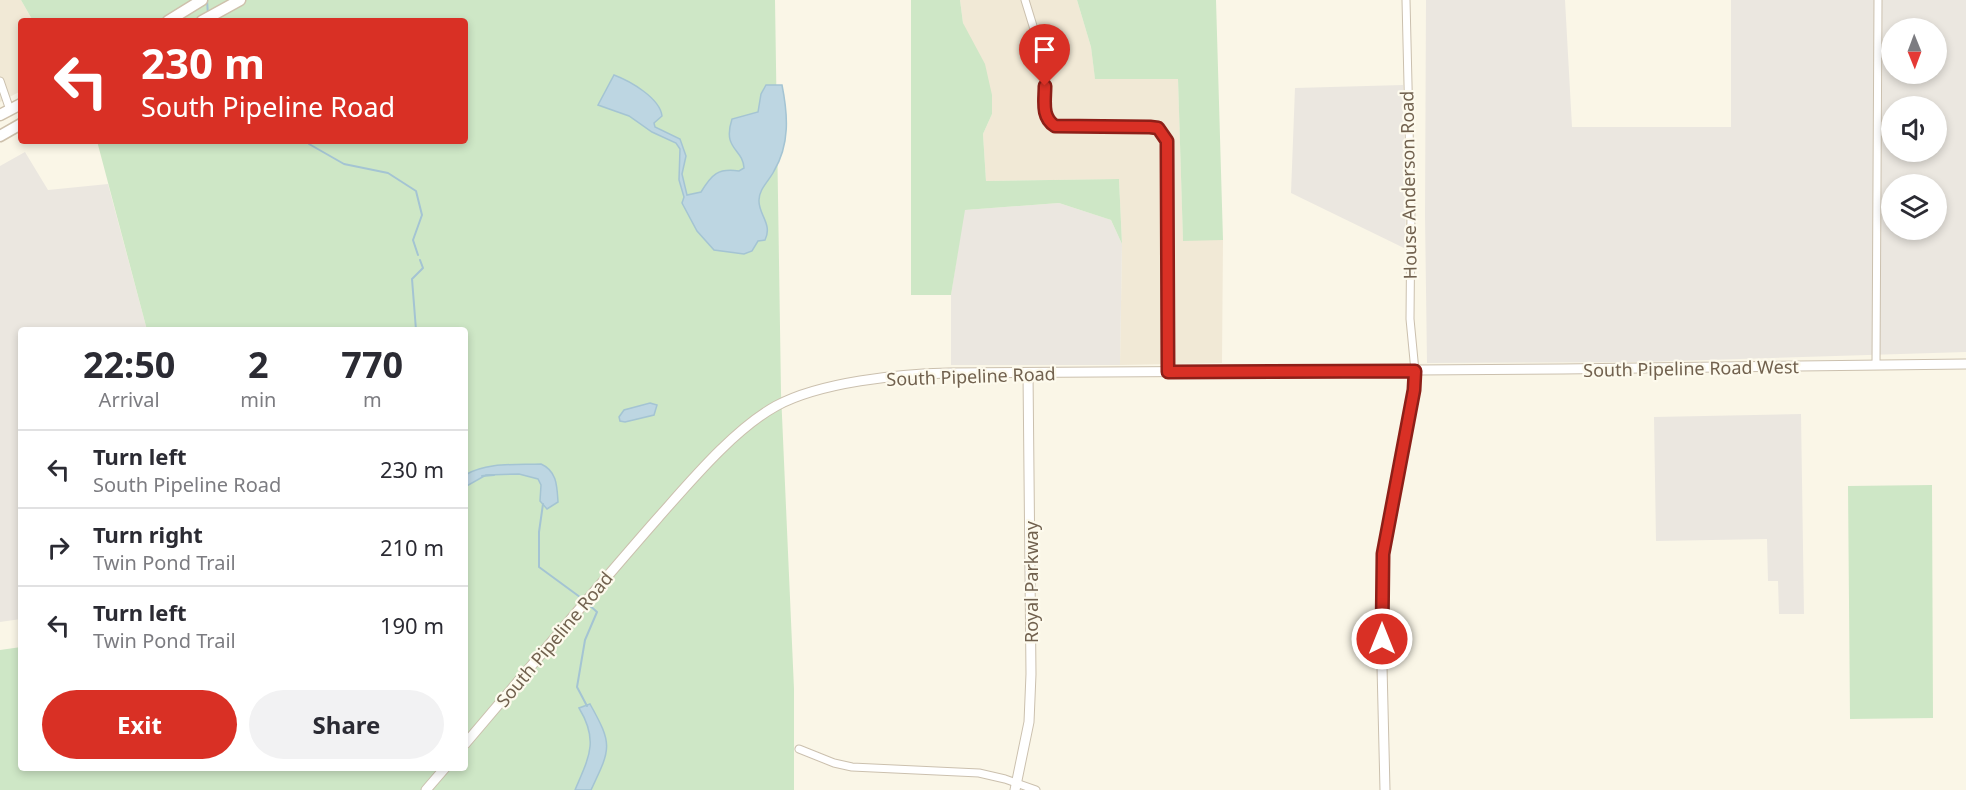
<!DOCTYPE html>
<style>
body{margin:0;font-family:"Noto Sans",sans-serif;background:#f2f2f3;color:#2b2b33;height:100vh;display:flex;flex-direction:column;font-size:22px;white-space:nowrap}
*{box-sizing:border-box;margin:0}
p{font-size:20px;color:#7c7c81}
.icon{flex:none;width:33px;height:33px;fill:none;stroke:currentColor;stroke-width:2;stroke-linecap:round;stroke-linejoin:round}
.map{position:relative;flex:1;overflow:hidden}
.details{position:absolute;left:18px;top:327px;width:450px;height:444px;display:flex;flex-direction:column;background:#fff;border-radius:6px;box-shadow:0 3px 9px #0003}
.details>*{flex:none}
.hud{position:absolute;left:18px;top:18px;width:450px;height:126px;border-radius:6px;box-shadow:0 3px 9px #0003;background:#d93025;color:#fff;overflow:hidden}
.needle{width:39px;rotate:179deg}
.tools{position:absolute;left:1881px;top:18px;display:grid;gap:12px}
.tools a{display:grid;place-items:center;width:66px;height:66px;border-radius:50%;background:#fff;box-shadow:0 3px 9px #0003;font-size:30px}
.pin{position:absolute;display:grid;place-items:center;width:51px;height:51px;color:#fff;margin:-62px -26px;border-radius:50% 50% 50% 0;rotate:-45deg;box-shadow:0 0 6px #0007}
.pin .icon{rotate:45deg}
.me{position:absolute;width:66px;margin:-33px;rotate:0deg;stroke-linejoin:round;filter:drop-shadow(0 0 4px #0008)}
.turn{display:flex;align-items:center;gap:21px;height:126px;padding:0 24px;font-size:27px}
.turn .icon{width:78px;height:78px;stroke-width:2.5}
.turn b{display:block;font-size:42px;line-height:51px}
.eta{display:flex;justify-content:space-evenly;align-items:center;height:102px;text-align:center}
.eta b{font-size:36px;font-weight:700;line-height:42px}
.button{display:flex;gap:12px;margin-top:auto;padding:12px 24px}
.button a{flex:1;height:69px;border-radius:36px;background:#d93025;color:#fff;font-size:24px;font-weight:700;line-height:69px;text-align:center}
.button a+a{background:#f2f2f3;color:#2b2b33}
ul{padding:0;list-style:none}
li{display:flex;align-items:center;gap:18px;height:78px;padding:0 24px;border-top:2px solid #e1e1e2}
li div{flex:1}
li b{display:block;font-size:22px}
li em{font-style:normal}
.map>svg:first-child{display:block}
</style>
<div class="map">
<svg width="1966" height="790" viewBox="0 0 1966 790">
<rect width="100%" height="100%" fill="#faf6e7"/>
<path fill="#f1e9d6" d="M0 0H21L33 21H21V91L0 102Z
M960 0H1077L1091 47 1095 78H1178L1183 240H1223L1222 363 1120 365 1122 244 1119 179 986 181 983 134 992 114 963 23Z"/>
<path fill="#ebe7e0" fill-rule="evenodd" d="M1426 0H1565L1572 127H1731V0H1966V352L1642 362 1427 363 1425 216ZM1892 28H1936V74H1892ZM1892 106H1936V152H1892ZM1892 184H1936V230H1892Z
M1403 85 1406 249 1291 193 1295 88Z
M25 152 48 190 108 184 147 330H21V619L0 622V166Z
M1059 203 1111 220 1122 244 1120 365H951V295L964 210Z
M1801 414 1804 614H1779L1778 581H1768L1767 539 1656 541 1654 417Z"/>
<path fill="#cee7c6" d="M21 0H775L781 393 794 689V790H0V650L21 647V768H465V330H147L97 141H465V21H33Z
M911 0H960L963 23 985 64 992 95V114L983 134 986 181 1119 179 1122 244 1111 220 1059 203 965 210 951 295H911Z
M1077 0H1216L1223 240 1183 241 1178 79H1095L1091 47Z
M1932 485 1933 718 1850 719 1848 486Z"/>
<path fill="#bdd6e2" stroke="#a4c4d3" stroke-width="1.5" d="M614 75C630 81 660 98 662 116L654 123 655 127 680 139 686 156 682 174 687 195 701 192C712 174 718 168 739 171L744 168C743 148 722 150 732 119L758 112 761 94 766 85H782C788 115 790 144 774 171 769 181 759 189 759 200 758 214 773 224 765 240L758 241 752 251 744 254 714 250 697 231 682 203 684 197 679 180 680 149 676 143 652 132 629 116 598 105Z
M650 403 657 405 654 415 625 422 620 421 619 417 624 410Z
M541 464C557 471 557 486 558 502L547 509 540 501 541 485 538 479 519 474 486 475 465 487V475C487 462 516 465 541 464Z
M590 704C613 745 611 748 591 790H575C589 757 599 741 579 708Z"/>
<g fill="none" stroke-linecap="round" stroke-linejoin="round">
<path stroke="#a4c4d3" stroke-width="2" d="M207 0 208 15
M308 141 309 144 344 164 388 173 416 191 422 215 413 240 418 255
M416 330 412 279 423 268 420 260
M482 476 494 475
M543 504 539 532V567L584 600
M587 706 577 687 585 640 597 612 588 604"/>
<g stroke="#cbc0ae" stroke-width="9">
<path id="minor" d="M1025 0 1045 65V114L1048 121 1055 126 1065 128 1150 127 1158 128 1167 141 1168 372
M1406 0 1411 210 1410 319 1415 371
M0 81 10 110
M1876 365 1878 0
M799 749 834 763 852 767 979 773 1005 779 1036 790"/>
</g>
<g stroke="#cbc0ae" stroke-width="11">
<path id="tertiary" d="M465 744C529 669 592 593 657 519 690 482 733 430 776 406 820 382 899 374 949 373L1562 369 1966 364
M426 790 445 768
M1015 790 1029 722 1031 674 1028 373
M1385 790 1382 666 1383 554 1414 390 1415 371"/>
</g>
<g stroke="#cec1ac" stroke-width="13">
<path id="secondary" d="M168 21 202 0
M202 21 240 0
M0 115 21 104
M0 136 21 124"/>
</g>
<use href="#minor" stroke="#fff" stroke-width="7"/>
<use href="#tertiary" stroke="#fff" stroke-width="9"/>
<use href="#secondary" stroke="#fff" stroke-width="10"/>
</g>
<g fill="none" stroke-linecap="round" stroke-linejoin="round">
<g stroke="#8d1f18" stroke-width="15">
<path id="route" d="M1045 86C1045 101 1041 117 1055 126L1150 127 1158 128 1167 141 1168 372 1415 371 1414 390 1383 554 1382 639"/>
</g>
<use href="#route" stroke="#d93025" stroke-width="10"/>
</g>
<g text-anchor="middle" dominant-baseline="central" stroke-width="4.5" stroke-linejoin="round" paint-order="stroke">
<g font-size="18" fill="#71614e" stroke="#fdfaed">
<text transform="translate(1408 185) rotate(-91)">House Anderson Road</text>
<text transform="translate(1691 368) rotate(-1)">South Pipeline Road West</text>
<text transform="translate(971 376) rotate(-2)">South Pipeline Road</text>
<text transform="translate(1031 582) rotate(-90)">Royal Parkway</text>
<text transform="translate(554 639) rotate(-50)">South Pipeline Road</text>
</g>
</g>
</svg>
<div class="tools">
<a><svg class="needle" viewBox="-14 -14 28 28"><path d="M0-13l5 13h-10z" fill="#e53935"/><path d="M0 13l5-13h-10z" fill="#7c7c81"/></svg></a>
<a><svg class="icon" aria-label="sound" viewBox="0 0 24 24"><path d="M4 9h4l5-4v14l-5-4H4zM17 9q2 3 0 6"/></svg></a>
<a><svg class="icon" aria-label="layers" viewBox="0 0 24 24"><path d="M12 4l9 5-9 5-9-5zM3 14l9 5 9-5"/></svg></a>
</div>
<div class="pin" style="left:1045px;top:86px;background:#d93025"><svg class="icon" aria-label="arrive" viewBox="0 0 24 24"><path d="M6 21V4h12l-3 4 3 4H6"/></svg></div>
<svg class="me" style="left:1382px;top:639px" viewBox="-20 -20 40 40"><circle r="17" fill="#d93025" stroke="#fff" stroke-width="3"/><path d="M0-11L8 9 0 5-8 9z" fill="#fff"/></svg>
<div class="hud">
<div class="turn"><svg class="icon" aria-label="left" viewBox="0 0 24 24"><path d="M17 20v-9H6M10 6l-5 5 5 5"/></svg><div><b>230 m</b>South Pipeline Road</div></div>
</div>
<section class="details">
<div class="eta">
<div><b>22:50</b><p>Arrival</p></div>
<div><b>2</b><p>min</p></div>
<div><b>770</b><p>m</p></div>
</div>
<ul>
<li><svg class="icon" aria-label="left" viewBox="0 0 24 24"><path d="M17 20v-9H6M10 6l-5 5 5 5"/></svg><div><b>Turn left</b><p>South Pipeline Road</p></div><em>230 m</em></li>
<li><svg class="icon" aria-label="right" viewBox="0 0 24 24"><path d="M7 20v-9h11M14 6l5 5-5 5"/></svg><div><b>Turn right</b><p>Twin Pond Trail</p></div><em>210 m</em></li>
<li><svg class="icon" aria-label="left" viewBox="0 0 24 24"><path d="M17 20v-9H6M10 6l-5 5 5 5"/></svg><div><b>Turn left</b><p>Twin Pond Trail</p></div><em>190 m</em></li>
</ul>
<div class="button"><a>Exit</a><a>Share</a></div>
</section>
</div>
